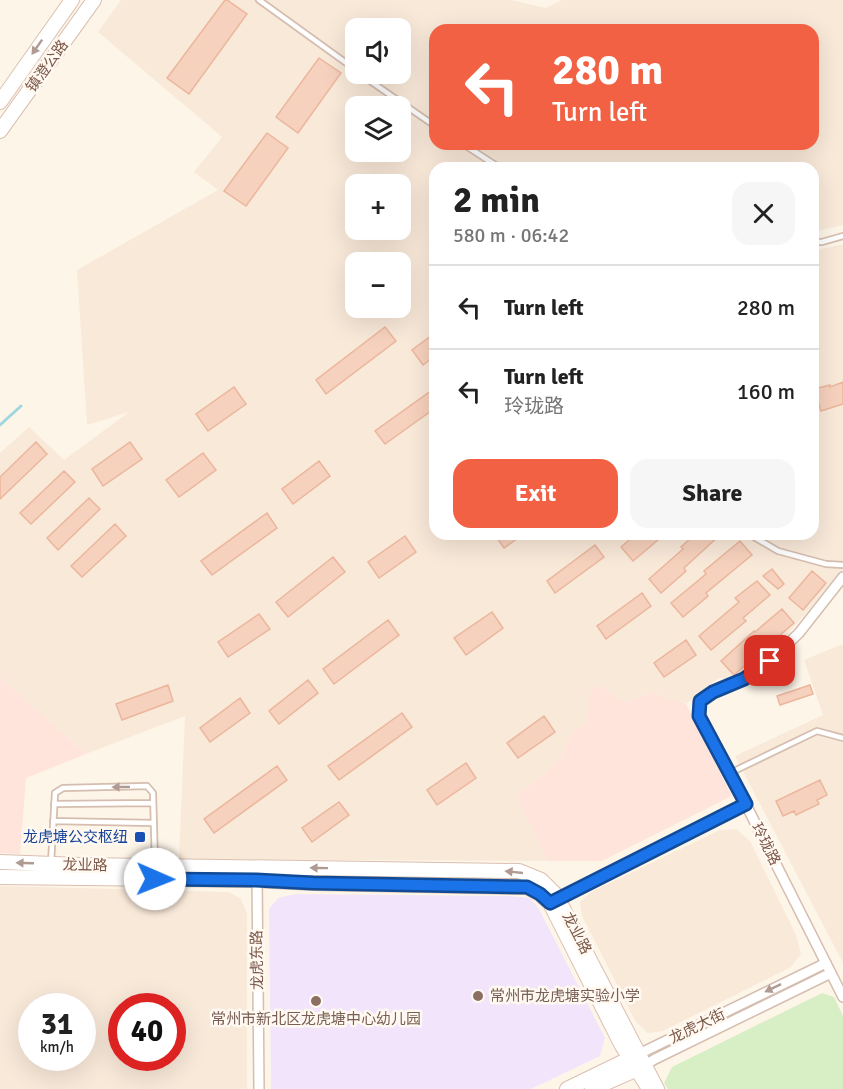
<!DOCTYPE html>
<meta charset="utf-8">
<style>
body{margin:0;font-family:Signika,"Noto Sans SC",sans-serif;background:#f6f6f6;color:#222;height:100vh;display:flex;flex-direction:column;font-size:22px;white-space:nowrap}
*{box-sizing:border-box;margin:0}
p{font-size:20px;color:#767676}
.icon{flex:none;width:33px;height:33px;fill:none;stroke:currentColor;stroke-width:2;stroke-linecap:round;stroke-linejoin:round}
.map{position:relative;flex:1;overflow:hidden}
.panel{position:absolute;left:429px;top:162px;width:390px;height:378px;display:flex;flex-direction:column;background:#fff;border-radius:18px;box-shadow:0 6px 24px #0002}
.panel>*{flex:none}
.banner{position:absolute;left:429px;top:24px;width:390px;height:126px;border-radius:18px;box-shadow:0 6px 24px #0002;background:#f26143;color:#fff;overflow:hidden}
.buttons{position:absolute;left:345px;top:18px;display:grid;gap:12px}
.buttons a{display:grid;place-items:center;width:66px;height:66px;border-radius:12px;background:#fff;box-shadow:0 6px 24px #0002;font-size:30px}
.speed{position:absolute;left:18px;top:993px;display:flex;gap:12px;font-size:30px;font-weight:700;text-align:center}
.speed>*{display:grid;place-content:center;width:78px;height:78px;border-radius:50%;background:#fff;box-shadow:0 6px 24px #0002;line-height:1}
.speed small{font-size:15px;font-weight:400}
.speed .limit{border:9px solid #d22;background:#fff;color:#111}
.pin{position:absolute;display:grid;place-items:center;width:51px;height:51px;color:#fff;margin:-26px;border-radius:12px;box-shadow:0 3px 9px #0006}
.me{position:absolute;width:66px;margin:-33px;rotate:91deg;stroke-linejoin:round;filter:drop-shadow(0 0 4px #0008)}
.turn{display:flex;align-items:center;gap:21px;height:126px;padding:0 24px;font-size:27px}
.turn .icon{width:78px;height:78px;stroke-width:2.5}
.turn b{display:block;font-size:42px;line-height:51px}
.round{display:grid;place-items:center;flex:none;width:63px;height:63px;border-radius:18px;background:#f6f6f6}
.headline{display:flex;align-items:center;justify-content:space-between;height:102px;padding:0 24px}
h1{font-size:36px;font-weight:700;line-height:45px}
.button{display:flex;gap:12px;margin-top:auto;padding:12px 24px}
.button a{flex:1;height:69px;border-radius:18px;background:#f26143;color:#fff;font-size:24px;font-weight:700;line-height:69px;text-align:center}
.button a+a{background:#f6f6f6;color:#222}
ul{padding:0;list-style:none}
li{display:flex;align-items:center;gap:18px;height:84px;padding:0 24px;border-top:2px solid #e0e0e0}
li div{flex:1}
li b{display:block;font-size:22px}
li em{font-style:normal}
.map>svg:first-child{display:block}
</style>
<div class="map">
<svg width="843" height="1089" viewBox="0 0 843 1089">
<rect width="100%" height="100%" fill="#fef5e9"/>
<path fill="#f9e9d9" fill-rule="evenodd" d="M121 0H511L546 8 562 0H843V225L813 232V168H435V534H813V251L843 244V569L832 583 770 654 730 679 719 678 686 704 649 692 627 703 599 685 588 723 573 731 561 756 545 774 516 796 548 861 179 859 185 716 86 754 0 677V453L29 427 64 460 129 412 87 425 77 270 218 190 194 172 222 137 98 32ZM356 28H400V74H356ZM435 30H813V144H435ZM356 106H400V152H356ZM356 184H400V230H356ZM356 262H400V308H356Z
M843 644V963L735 756 823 715 804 660Z
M736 829 750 841 796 935 801 954 791 967 663 1031 648 1033 636 1022 582 916 580 902 591 892 720 830Z
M0 886 229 892 241 899 247 914V1089H0ZM82 1006V1058H32V1006ZM172 1006V1058H122V1006Z"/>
<path fill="#ffe4dc" d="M0 677 86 754 26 778 20 854 0 853Z
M599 685 627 703 649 692 686 704 732 796 602 861H548L516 796 545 774 561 756 573 731 587 723 591 688Z"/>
<path fill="#f2e5fb" d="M295 894 509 896 530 898 539 909 605 1038 600 1056 531 1089H271L269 909 278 898Z"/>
<path fill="#d8eec5" d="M822 993 834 997 843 1016V1089H668L664 1083 672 1067Z"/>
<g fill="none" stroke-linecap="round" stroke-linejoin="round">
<path stroke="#9fd7dd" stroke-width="3" d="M0 425 21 406"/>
</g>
<path fill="#f6d1bd" stroke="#ebb69c" stroke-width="1.5" d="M225 0H227L247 14 189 94 167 78Z
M319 58 341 73 298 133 276 117Z
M267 133 288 148 246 206 224 191Z
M385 327 396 341 326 394 316 380Z
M435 333V356L423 365 412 350Z
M843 382V404L821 411 814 389 830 385V387Z
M234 387 246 404 208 431 196 414Z
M435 388V408L385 444 375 431Z
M36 442 47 454 0 499V477Z
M130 442 142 459 103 486 92 469Z
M203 453 216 470 179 497 166 480Z
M319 461 330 476 293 504 282 489Z
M64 471 75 482 31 524 20 513Z
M89 498 100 509 58 550 47 538Z
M267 513 277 528 212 575 201 561Z
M115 524 126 536 82 577 71 566Z
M494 534H524L504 548Z
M636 534H653L658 540 633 561 621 547Z
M695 534H721L684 568 686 571 661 593 649 579 683 549 681 547Z
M405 536 416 552 379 578 368 562Z
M740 541 752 555 706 593 708 596 683 617 671 603 706 574 704 571Z
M595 545 604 557 555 593 547 581Z
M333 557 345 572 288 617 276 602Z
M772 569 784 584 778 589 763 576Z
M812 571 826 583 803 610 789 598Z
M757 581 770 595 743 618 746 621 711 650 699 636 739 602 735 598Z
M642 593 651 606 606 639 597 626Z
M782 609 794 623 734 675 721 661 754 631 755 632Z
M492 612 503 628 466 655 454 638Z
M259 614 270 629 228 657 218 642Z
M388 620 399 635 334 684 323 669Z
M686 640 696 655 664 677 654 663Z
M308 680 318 693 279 724 269 711Z
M168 685 173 701 122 720 116 704Z
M810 685 813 694 780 705 777 696Z
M240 698 250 713 210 742 200 728Z
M402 713 412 727 339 780 328 766Z
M544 716 555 732 518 758 507 743Z
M466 763 476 778 437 805 427 790Z
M277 766 287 780 214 833 204 819Z
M820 780 827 795 817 800 819 804 796 815 794 811 783 816 776 801Z
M339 802 349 815 312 842 302 828Z"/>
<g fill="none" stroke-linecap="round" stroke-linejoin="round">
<g stroke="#d5beaf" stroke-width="8">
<path id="lane" d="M259 0 356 70
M360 74 435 126
M463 144 500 168
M813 242H822L843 236
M749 534 778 551 826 564 843 565
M730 773 817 731 843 738
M54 804 153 803
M53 821 154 823
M51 863 55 793 63 788 147 786 153 793 155 863"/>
</g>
<g stroke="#d5beaf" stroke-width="12">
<path id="street" d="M843 577 799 633 770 661 744 679 713 692 700 701 699 716 730 773 843 997
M257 875 259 1089
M555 900 746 804
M639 1054 826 963
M645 1065 655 1059 831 973"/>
</g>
<g stroke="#dabfaf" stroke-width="16">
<path id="secondary" d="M0 102 72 0
M0 131 94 0
M0 862 81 865 519 871 541 880 556 895 657 1089
M0 877 256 880 313 883 527 887 540 894 550 903 621 1044 646 1084
M567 1089 637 1055
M592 1089 642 1067"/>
</g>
<use href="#lane" stroke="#fff" stroke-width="4.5"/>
<use href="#street" stroke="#fff" stroke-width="9"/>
<use href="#secondary" stroke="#fff" stroke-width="14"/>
</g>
<defs><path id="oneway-solid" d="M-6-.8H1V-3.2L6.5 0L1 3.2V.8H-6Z" transform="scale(1.5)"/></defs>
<g fill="#b09b92">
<use href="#oneway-solid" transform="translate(37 47) rotate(125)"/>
<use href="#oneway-solid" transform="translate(121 787) rotate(179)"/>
<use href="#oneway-solid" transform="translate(25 863) rotate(-178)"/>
<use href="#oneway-solid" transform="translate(319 868) rotate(-179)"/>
<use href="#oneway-solid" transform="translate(514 872) rotate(-174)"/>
<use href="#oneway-solid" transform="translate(773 988) rotate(154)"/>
</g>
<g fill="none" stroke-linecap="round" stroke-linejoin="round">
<g stroke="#114b97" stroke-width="15">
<path id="route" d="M155 879 256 880 313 883 527 887 540 894 550 903 746 804 699 716 700 701 713 692 744 679 770 661"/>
</g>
<use href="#route" stroke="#1a73e8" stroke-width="10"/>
</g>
<rect fill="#1a4fb4" stroke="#fff9f1" stroke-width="2" x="134" y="831" width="12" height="12" rx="3"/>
<g fill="#8d6e63" stroke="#fff9f1" stroke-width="2">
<circle cx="478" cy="996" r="6"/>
<circle cx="316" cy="1001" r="6"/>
</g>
<g text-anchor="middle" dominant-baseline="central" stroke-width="5" stroke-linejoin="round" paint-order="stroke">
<g font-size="15" fill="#7c5849" stroke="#fff9f1">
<text transform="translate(47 66) rotate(-54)">镇澄公路</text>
<text transform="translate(766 844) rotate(63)">玲珑路</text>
<text transform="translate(85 865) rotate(1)">龙业路</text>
<text transform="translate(577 933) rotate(63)">龙业路</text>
<text transform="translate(257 960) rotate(-91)">龙虎东路</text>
<text transform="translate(697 1026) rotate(-26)">龙虎大街</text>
</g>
<g font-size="15" fill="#164399" stroke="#fff9f1" text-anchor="end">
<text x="128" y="837">龙虎塘公交枢纽</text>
</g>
<g font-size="15" fill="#785e54" stroke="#fff9f1" text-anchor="start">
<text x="490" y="996">常州市龙虎塘实验小学</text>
<text x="316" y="1019" text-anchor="middle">常州市新北区龙虎塘中心幼儿园</text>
</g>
</g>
</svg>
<div class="buttons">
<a><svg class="icon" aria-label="sound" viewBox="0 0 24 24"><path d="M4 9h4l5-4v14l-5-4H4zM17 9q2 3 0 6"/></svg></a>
<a><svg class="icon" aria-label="layers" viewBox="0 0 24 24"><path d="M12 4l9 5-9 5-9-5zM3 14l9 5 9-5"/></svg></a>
<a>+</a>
<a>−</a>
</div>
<div class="speed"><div>31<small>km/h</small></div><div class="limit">40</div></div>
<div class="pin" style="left:770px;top:661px;background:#d93025"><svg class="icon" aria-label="arrive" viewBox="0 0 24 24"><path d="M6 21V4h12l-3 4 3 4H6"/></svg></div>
<svg class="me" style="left:155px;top:879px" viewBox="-20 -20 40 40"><circle r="19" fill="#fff"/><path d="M0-13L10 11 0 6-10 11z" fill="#1a73e8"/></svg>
<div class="banner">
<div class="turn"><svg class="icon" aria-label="left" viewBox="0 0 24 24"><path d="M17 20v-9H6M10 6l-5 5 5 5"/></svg><div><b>280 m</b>Turn left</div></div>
</div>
<section class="panel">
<div class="headline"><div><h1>2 min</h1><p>580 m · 06:42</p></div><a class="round"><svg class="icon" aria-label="close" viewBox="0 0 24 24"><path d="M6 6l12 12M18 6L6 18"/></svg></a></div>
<ul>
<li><svg class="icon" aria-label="left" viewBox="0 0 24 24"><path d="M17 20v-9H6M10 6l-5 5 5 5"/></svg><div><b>Turn left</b></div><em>280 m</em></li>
<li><svg class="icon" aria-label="left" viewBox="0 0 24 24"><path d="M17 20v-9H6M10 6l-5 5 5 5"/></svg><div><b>Turn left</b><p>玲珑路</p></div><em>160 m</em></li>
</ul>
<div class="button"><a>Exit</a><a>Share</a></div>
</section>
</div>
